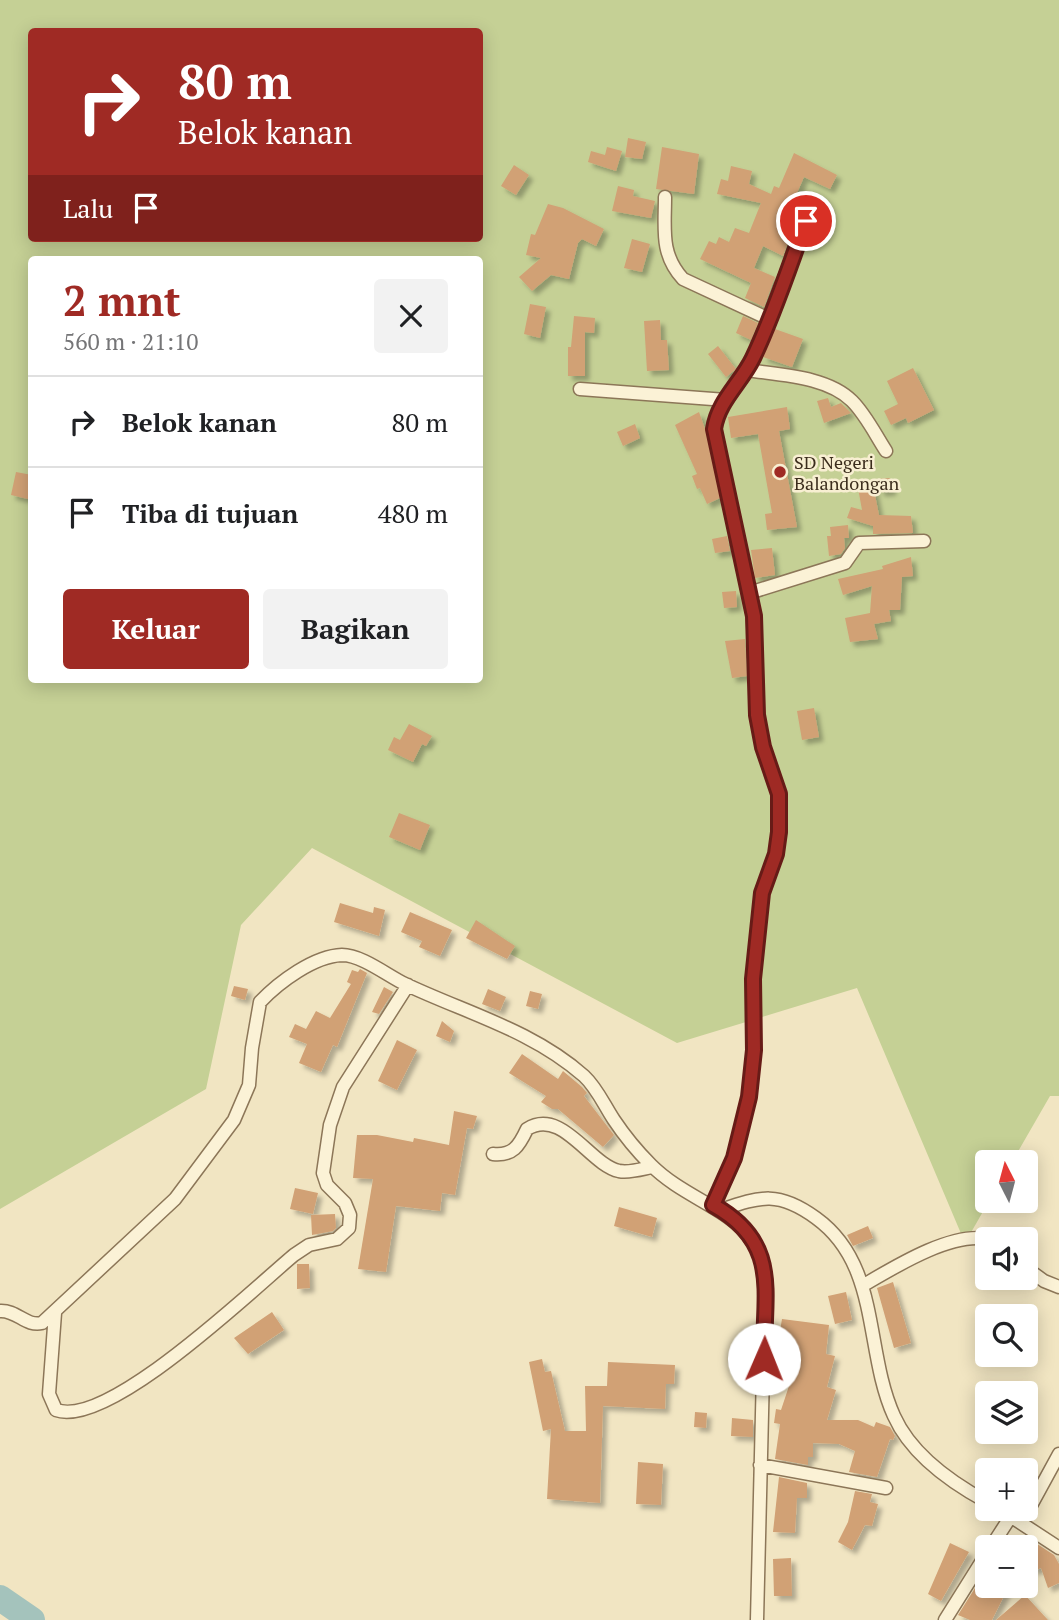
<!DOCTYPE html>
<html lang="id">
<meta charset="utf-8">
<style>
body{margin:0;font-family:"PT Serif",serif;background:#f2f2f2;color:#202124;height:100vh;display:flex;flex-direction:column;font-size:26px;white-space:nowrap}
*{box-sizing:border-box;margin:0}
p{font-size:23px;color:#757577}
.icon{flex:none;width:38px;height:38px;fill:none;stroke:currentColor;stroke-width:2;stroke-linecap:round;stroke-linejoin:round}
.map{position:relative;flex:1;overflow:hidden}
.drawer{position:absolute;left:28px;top:256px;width:455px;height:427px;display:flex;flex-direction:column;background:#fff;border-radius:7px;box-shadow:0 4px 18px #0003}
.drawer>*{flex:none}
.hud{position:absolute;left:28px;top:28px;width:455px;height:214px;border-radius:7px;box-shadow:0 4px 18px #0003;background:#9f2a24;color:#fff;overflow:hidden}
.needle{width:46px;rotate:354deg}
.buttons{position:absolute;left:975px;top:1150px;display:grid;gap:14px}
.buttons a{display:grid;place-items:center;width:63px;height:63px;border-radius:7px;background:#fff;box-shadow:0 4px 18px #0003;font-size:35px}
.pin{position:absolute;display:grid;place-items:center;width:60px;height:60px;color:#fff;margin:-30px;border:4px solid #fff;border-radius:50%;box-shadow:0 2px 7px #0007}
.me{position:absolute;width:77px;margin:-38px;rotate:1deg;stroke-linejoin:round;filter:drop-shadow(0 0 5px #0008)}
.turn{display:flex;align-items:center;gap:24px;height:147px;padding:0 35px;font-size:32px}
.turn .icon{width:91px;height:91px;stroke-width:2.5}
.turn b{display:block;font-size:49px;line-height:60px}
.then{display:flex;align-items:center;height:66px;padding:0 35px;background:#0003;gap:14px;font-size:26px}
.round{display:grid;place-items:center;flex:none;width:74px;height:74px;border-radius:7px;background:#f2f2f2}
.head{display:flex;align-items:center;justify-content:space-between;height:119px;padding:0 35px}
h1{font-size:42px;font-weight:600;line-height:52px;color:#9f2a24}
.action{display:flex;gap:14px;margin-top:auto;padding:14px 35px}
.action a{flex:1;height:80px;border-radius:7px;background:#9f2a24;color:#fff;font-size:28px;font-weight:600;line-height:80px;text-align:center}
.action a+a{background:#f2f2f2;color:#202124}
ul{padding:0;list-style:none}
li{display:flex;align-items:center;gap:21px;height:91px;padding:0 35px;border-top:2px solid #e0e0e0}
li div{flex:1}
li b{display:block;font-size:26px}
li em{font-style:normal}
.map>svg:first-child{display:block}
</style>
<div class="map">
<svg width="1059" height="1620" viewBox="0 0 1059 1620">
<defs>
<filter id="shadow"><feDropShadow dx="4.5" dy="4.5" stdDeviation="2" flood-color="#0004"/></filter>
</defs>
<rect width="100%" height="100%" fill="#f1e5c2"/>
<path fill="#c5d095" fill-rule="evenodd" d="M0 0H1059V1096H1050L1012 1162H987V1200L989 1201 965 1243 857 988 677 1043 312 848 241 925 206 1089 0 1209ZM32 32H480V238H32ZM32 259H480V679H32Z"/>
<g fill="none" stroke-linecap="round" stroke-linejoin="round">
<path stroke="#a4c3bc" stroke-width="26" d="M0 1598 32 1620"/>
</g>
<path fill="#d1a175" filter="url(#shadow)" d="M628 138 646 142 642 159 625 157Z
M607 147 622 151 616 171 588 162 591 151 605 155Z
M662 147 699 154 694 194 656 189Z
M794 153 837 175 830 189 804 177 793 202 801 205 783 256 763 246 754 268 775 277 764 307 745 298 751 283 700 259 709 241 716 244 719 237 729 242 735 228 749 233 761 203 717 194 721 179 728 181 731 166 752 171 749 184 771 194 774 186 779 188Z
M514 165 529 175 516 195 501 186Z
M618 186 634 190 633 196 655 201 651 218 612 211Z
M548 204 563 208 604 229 596 246 582 239 578 243 569 279 551 275 532 291 519 277 541 258 526 255 531 234 535 235Z
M632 239 650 244 642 272 624 268Z
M530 304 546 307 540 338 524 334Z
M574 316 595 318 594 333 585 332V376H568V347H571Z
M743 316 758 323 751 340 736 333Z
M660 320 661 340H667L669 370 647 371 644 321Z
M775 329 803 339 792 367 763 357Z
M718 346 736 369 726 377 708 354Z
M913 368 934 410 908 423 906 418 891 425 884 411 898 404 887 381Z
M828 398 831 407 841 403 851 413 824 423 817 401Z
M787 407 790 429 779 431 797 527 767 530 765 514 772 513 758 434 731 438 728 417Z
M699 412 705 429 720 498 707 504 700 488 697 489 692 476 697 474 675 425Z
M635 424 640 438 623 446 617 432Z
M16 472 32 475V500L11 495Z
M890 478 892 491 880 492 878 479Z
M873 485 879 515 911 516 913 533 873 534V526L847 518 851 507 862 510 858 488Z
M848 525 849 538H844L845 548 841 554 829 556 827 536H831L830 527Z
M727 536 730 551 715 553 712 539Z
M772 548 775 575 755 578 751 550Z
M911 557 913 576 902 577 900 610H889L891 621 874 624 878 639 850 642 845 618 870 613 872 586 843 595 838 579 883 569 882 566Z
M736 591 737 607 724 608 722 592Z
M745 639 747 676 732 678 725 641Z
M814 708 819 737 802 740 797 711Z
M409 724 432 736 426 746 422 744 413 762 388 750 394 737 400 740Z
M399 813 430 825 420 850 389 837Z
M340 903 373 913 374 907 385 910 379 936 334 922Z
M410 912 452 930 440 956 419 947 422 941 401 932Z
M476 920 515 946 507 959 466 938Z
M360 969 367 973 337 1047 333 1045 321 1072 299 1063 307 1044 289 1037 295 1024 306 1029 316 1011 330 1018 351 984 347 982 352 970 358 972Z
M234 986 248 989 245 1000 231 996Z
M384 987 393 992 379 1014 372 1012Z
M488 989 506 997 500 1011 482 1004Z
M530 991 542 994 538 1009 526 1006Z
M442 1021 454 1031 450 1042 436 1036Z
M397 1040 417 1050 397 1090 378 1081Z
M522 1054 558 1079 563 1071 582 1087 587 1093 584 1096 614 1135 603 1147 558 1109H552L541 1102 546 1096 509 1073Z
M454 1111 477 1116 473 1129 467 1128 455 1195 442 1193 440 1211 396 1206 386 1272 358 1269 373 1179 353 1178 357 1135H377L413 1142 414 1138 449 1145Z
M295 1188 318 1193 313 1214 290 1209Z
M619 1207 657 1218 652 1237 614 1226Z
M335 1214 336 1228 333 1231 312 1235 311 1215Z
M868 1226 873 1238 853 1246 847 1235Z
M297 1264H309L310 1288 297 1289Z
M893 1282 911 1343 894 1348 877 1288Z
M846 1292 852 1320 835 1324 828 1296Z
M272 1312 284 1330 248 1354 234 1338Z
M782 1319 829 1325 826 1354 835 1356 827 1387 836 1390 827 1420H858L874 1427 876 1422 890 1427 895 1436 893 1440 890 1439 877 1477 849 1472 855 1451 839 1444 813 1443V1457H808V1465L775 1459 780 1424 774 1423 776 1409 781 1410 791 1380 776 1376 780 1363 775 1361Z
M542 1359 545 1372 551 1371 565 1431H586L585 1386H607L608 1362 675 1365 674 1384H666L665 1409 603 1406 600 1503 547 1499 551 1429 543 1431 529 1362Z
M695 1412 707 1413 706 1428 694 1427Z
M732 1418 753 1420V1437L731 1436Z
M638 1462 663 1464 661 1505 636 1504Z
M779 1477 807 1483V1498H797L795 1533 773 1532Z
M855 1491 872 1494 870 1502 878 1504 872 1526 865 1525 852 1550 838 1542 848 1522Z
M1031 1540 1054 1555 1059 1564V1583L1048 1588 1041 1568 1033 1571 1028 1554 1035 1552Z
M950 1543 969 1552 941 1601 928 1594Z
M791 1558 792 1596H774L773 1559Z
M987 1569V1586H1009L992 1620H970L958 1615Z
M1025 1595 1048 1620H996Z"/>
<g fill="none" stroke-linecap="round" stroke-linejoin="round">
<g stroke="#8c7658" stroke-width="15">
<path id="street" d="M665 197C665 229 660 254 683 279L769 319
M747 370C779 375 827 376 852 401 866 415 875 434 886 451
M580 389 726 400
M749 593 845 563 859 543 924 541
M493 1154C513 1156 519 1146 527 1129 562 1107 590 1165 619 1171 630 1173 642 1169 652 1167
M713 1205 734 1158 749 1097 754 1050 753 979 762 893 776 854 780 832 779 794 763 747 757 715 753 616 714 429 721 407 744 375 759 345 813 202
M721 1210C761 1196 779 1191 816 1218 881 1265 864 1350 894 1416 911 1454 952 1483 987 1502
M1026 1268 1044 1281 1059 1287
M862 1286C893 1268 950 1232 987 1239
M0 1311C17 1310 26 1327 42 1323L175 1199 234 1120 249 1085 252 1048 260 1002C279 982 314 956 342 955 362 955 388 976 405 984 466 1013 532 1030 584 1076 597 1088 604 1105 614 1120 624 1135 637 1151 651 1165 696 1210 766 1212 765 1290L757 1620
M55 1313 49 1394 56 1410C108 1429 252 1290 294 1255L309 1245 337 1239 349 1228 350 1215 345 1203 327 1185 323 1173 330 1125 343 1087 408 985
M760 1465 886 1488
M998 1508 1059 1548
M1022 1522 1059 1454
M991 1547 1011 1516
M945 1620 987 1553"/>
</g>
<use href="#street" stroke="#fbf2d6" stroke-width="12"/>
</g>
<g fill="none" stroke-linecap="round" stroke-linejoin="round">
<g stroke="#671b17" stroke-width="18">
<path id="route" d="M764 1359C763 1294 782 1243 713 1205L734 1158 749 1097 754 1050 753 979 762 893 776 854 779 832V794L763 747 757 715 754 616 714 429C718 401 741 383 753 358 774 314 789 267 806 221"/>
</g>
<use href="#route" stroke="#9f2a24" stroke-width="12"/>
</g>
<circle fill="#9f2a24" stroke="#f8efd2" stroke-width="2.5" cx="780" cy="472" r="7"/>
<g text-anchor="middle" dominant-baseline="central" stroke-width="5" stroke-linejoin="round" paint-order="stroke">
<g font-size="18" fill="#3b2d1d" stroke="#f8efd2" text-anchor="start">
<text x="794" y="462">SD Negeri<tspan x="794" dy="21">Balandongan</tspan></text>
</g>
</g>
</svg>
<div class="buttons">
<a><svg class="needle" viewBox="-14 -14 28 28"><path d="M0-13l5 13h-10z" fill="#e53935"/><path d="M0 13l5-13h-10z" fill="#757577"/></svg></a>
<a><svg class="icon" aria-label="sound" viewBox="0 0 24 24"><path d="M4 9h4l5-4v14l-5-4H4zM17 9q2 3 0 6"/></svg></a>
<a><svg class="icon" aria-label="search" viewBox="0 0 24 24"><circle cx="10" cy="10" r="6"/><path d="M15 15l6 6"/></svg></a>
<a><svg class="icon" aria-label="layers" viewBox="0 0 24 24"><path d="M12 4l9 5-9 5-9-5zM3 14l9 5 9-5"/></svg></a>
<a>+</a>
<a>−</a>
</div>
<div class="pin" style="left:806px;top:221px;background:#d93025"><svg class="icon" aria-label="arrive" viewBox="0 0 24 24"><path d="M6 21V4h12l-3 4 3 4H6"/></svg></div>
<svg class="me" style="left:764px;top:1359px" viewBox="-20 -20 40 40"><circle r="19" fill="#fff"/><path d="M0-13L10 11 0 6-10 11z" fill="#9f2a24"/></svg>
<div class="hud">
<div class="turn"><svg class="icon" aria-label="right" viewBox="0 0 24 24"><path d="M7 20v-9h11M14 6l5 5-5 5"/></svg><div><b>80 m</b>Belok kanan</div></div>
<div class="then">Lalu<svg class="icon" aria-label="arrive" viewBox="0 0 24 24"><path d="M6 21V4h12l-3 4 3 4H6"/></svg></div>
</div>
<section class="drawer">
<div class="head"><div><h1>2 mnt</h1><p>560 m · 21:10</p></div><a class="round"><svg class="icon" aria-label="close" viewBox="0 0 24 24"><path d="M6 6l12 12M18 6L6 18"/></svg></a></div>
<ul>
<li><svg class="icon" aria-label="right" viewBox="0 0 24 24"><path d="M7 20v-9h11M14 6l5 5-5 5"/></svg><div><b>Belok kanan</b></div><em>80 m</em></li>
<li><svg class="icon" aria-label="arrive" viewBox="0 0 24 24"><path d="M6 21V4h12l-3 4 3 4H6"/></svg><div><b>Tiba di tujuan</b></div><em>480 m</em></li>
</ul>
<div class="action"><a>Keluar</a><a>Bagikan</a></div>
</section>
</div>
